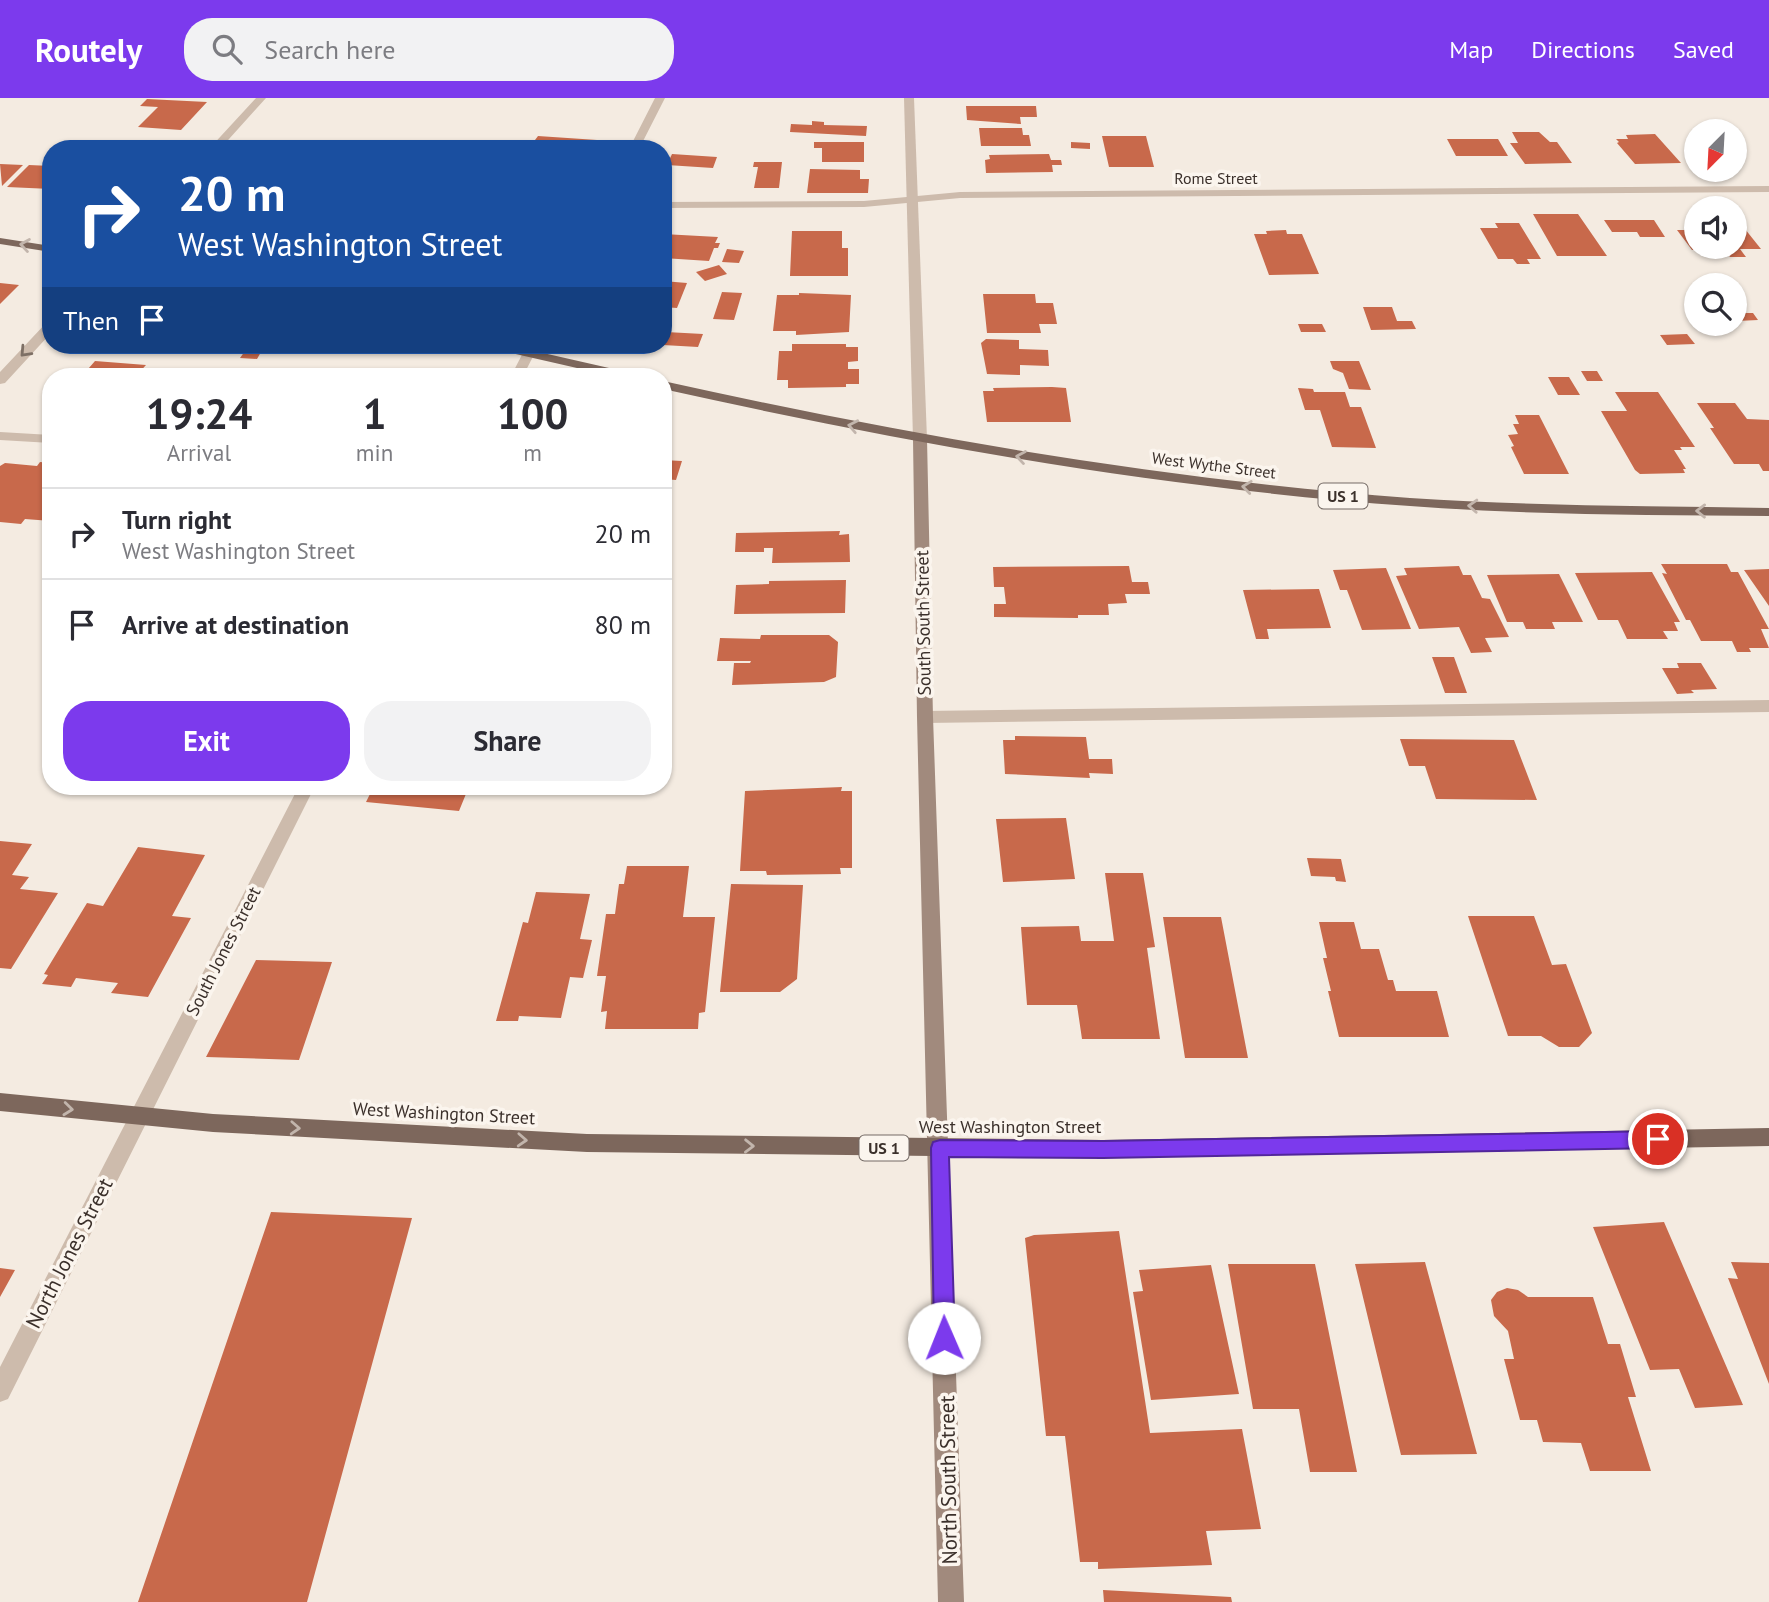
<!DOCTYPE html>
<style>
body{margin:0;font-family:"PT Sans",sans-serif;background:#f2f2f3;color:#2b2b33;height:100vh;display:flex;flex-direction:column;font-size:26px;white-space:nowrap}
*{box-sizing:border-box;margin:0}
p{font-size:23px;color:#7c7c81}
.icon{flex:none;width:38px;height:38px;fill:none;stroke:currentColor;stroke-width:2;stroke-linecap:round;stroke-linejoin:round}
.map{position:relative;flex:1;overflow:hidden}
.panel{position:absolute;left:42px;top:270px;width:630px;height:427px;display:flex;flex-direction:column;background:#fff;border-radius:28px;box-shadow:0 2px 5px #0004}
.panel>*{flex:none}
.banner{position:absolute;left:42px;top:42px;width:630px;height:214px;border-radius:28px;box-shadow:0 2px 5px #0004;background:#1a4fa0;color:#fff;overflow:hidden}
.needle{width:46px;rotate:204deg}
.fabs{position:absolute;left:1684px;top:21px;display:grid;gap:14px}
.fabs a{display:grid;place-items:center;width:63px;height:63px;border-radius:50%;background:#fff;box-shadow:0 2px 5px #0004;font-size:35px}
.pin{position:absolute;display:grid;place-items:center;width:60px;height:60px;color:#fff;margin:-30px;border:4px solid #fff;border-radius:50%;box-shadow:0 2px 7px #0007}
.me{position:absolute;width:77px;margin:-38px;rotate:359deg;stroke-linejoin:round;filter:drop-shadow(0 0 5px #0008)}
.turn{display:flex;align-items:center;gap:24px;height:147px;padding:0 21px;font-size:32px}
.turn .icon{width:91px;height:91px;stroke-width:2.5}
.turn b{display:block;font-size:49px;line-height:60px}
.then{display:flex;align-items:center;height:66px;padding:0 21px;background:#0003;gap:14px;font-size:26px}
.eta{display:flex;justify-content:space-evenly;align-items:center;height:119px;text-align:center}
.eta b{font-size:42px;font-weight:700;line-height:49px}
.button{display:flex;gap:14px;margin-top:auto;padding:14px 21px}
.button a{flex:1;height:80px;border-radius:28px;background:#7c3aed;color:#fff;font-size:28px;font-weight:700;line-height:80px;text-align:center}
.button a+a{background:#f2f2f3;color:#2b2b33}
ul{padding:0;list-style:none}
li{display:flex;align-items:center;gap:21px;height:91px;padding:0 21px;border-top:2px solid #e1e1e2}
li div{flex:1}
li b{display:block;font-size:26px}
li em{font-style:normal}
header{display:flex;align-items:center;gap:42px;box-sizing:border-box;height:98px;padding:0 35px;background:#7c3aed;color:#fff}
header strong{font-size:33px}
nav{display:flex;gap:38px;margin-inline-start:auto;font-size:24px}
.search{width:490px;height:63px;background:#f2f2f3;display:flex;align-items:center;gap:18px;box-sizing:border-box;padding:0 24px;border-radius:28px;color:#7c7c81;font-size:26px}
.map>svg:first-child{display:block}
</style>
<header>
<strong>Routely</strong>
<div class="search"><svg class="icon" aria-label="search" viewBox="0 0 24 24"><circle cx="10" cy="10" r="6"/><path d="M15 15l6 6"/></svg>Search here</div>
<nav><a>Map</a><a>Directions</a><a>Saved</a></nav>
</header>
<div class="map">
<svg width="1769" height="1504" viewBox="0 0 1769 1504">
<rect width="100%" height="100%" fill="#f4ebe1"/>
<path fill="#c8694b" d="M147 1 207 4 181 32 138 29 158 9 140 8Z
M966 8H1036L1037 19H1020L1021 26 967 22Z
M812 23 824 24V27L867 28 866 38 790 34 791 26 812 27Z
M979 30H1022L1023 37H1029L1031 48H981Z
M1512 34H1539L1550 44H1557L1572 65 1525 66 1510 45H1518Z
M1655 36 1681 65 1635 66 1617 45 1619 44 1616 41H1628L1626 37Z
M538 38 597 42 592 51 529 50Z
M1102 38H1146L1154 69H1109Z
M1447 41H1498L1508 58H1456Z
M153 42H174L168 49 147 48Z
M814 44H864V64H822V50H814Z
M1071 44 1090 45V51L1071 50Z
M672 56 717 59 713 70 667 67Z
M1049 56 1051 62H1061L1062 67H1052L1053 74 986 75 985 62 990 61 989 57Z
M754 64H782L779 90H754L758 69H753Z
M0 66 23 67 2 88Z
M29 67 51 68V91L7 89Z
M810 71 860 72V81H869L868 95H807Z
M1533 116H1578L1607 158H1557Z
M1604 122H1654L1665 139H1640L1637 134H1612Z
M1495 125H1519L1541 161H1527L1530 166H1517L1513 161H1498L1480 130H1498Z
M1745 131 1761 151H1740L1746 159H1730L1724 151 1692 152 1677 132H1696V149H1734V132Z
M1286 132 1287 136H1302L1319 176 1269 177 1254 136H1267L1266 133Z
M792 133H842V150H848V178H790Z
M663 136 718 139 715 145H720L718 150H714L709 163 663 160Z
M727 151 744 153 739 165 722 164Z
M719 167 727 176 705 183 696 174Z
M663 183 687 185 677 210 663 209Z
M0 185 19 187 0 206Z
M722 194 742 195 734 222 713 221Z
M799 195 851 197 849 234 796 237V233H773L777 197H799Z
M983 196H1035L1036 205H1053L1057 226H1039L1041 235H987Z
M1363 209H1392L1397 223H1412L1416 231 1371 232Z
M1734 215H1753L1758 222 1737 223Z
M1298 226H1322L1326 234H1301Z
M666 234 703 236 698 249 663 247Z
M1687 236 1695 246 1667 247 1660 237Z
M986 241 1019 242V251L1048 252 1049 268 1020 267V277L987 276 981 245Z
M792 246H846V249H858V263L848 264V271H859V286H846V289L788 290V282H777L779 253H792Z
M94 247H186L180 255 92 249Z
M245 253 261 254 257 261 240 260Z
M95 263 146 267 136 278H82Z
M1330 263H1359L1371 292 1349 291 1343 275 1333 271Z
M1581 273H1597L1603 283H1587Z
M1548 279H1569L1580 297H1558Z
M1052 289 1066 290 1071 324H987L983 293H994L993 290Z
M1298 290 1313 291 1314 294H1345L1350 309H1361L1376 350 1332 349 1320 312H1305Z
M1615 294H1658L1695 349H1680L1682 352H1674L1686 371H1683L1685 375 1640 376 1635 372 1601 313H1627Z
M1697 305H1735L1747 321 1769 322V373H1763L1759 366H1734L1710 330H1714Z
M1515 317H1539L1569 376H1524L1511 349 1514 348 1508 337 1518 336 1513 326H1519Z
M663 362 682 363 676 382 663 381Z
M40 364 51 365V423L25 421 21 426 0 424V368L5 365 37 368Z
M840 433 839 437 849 436 850 464 772 465 773 450H764V454H735L736 435Z
M1661 466H1727L1731 474H1738L1769 531H1761L1769 550H1749L1751 554H1737L1732 543H1701L1690 522H1686L1662 475 1667 476Z
M1129 468 1132 484H1148L1150 496H1125L1127 505 1108 506 1109 517H1078V520L994 519V506H1006L1004 489H994L993 469Z
M1459 468 1463 477H1471L1482 500 1490 501 1509 539 1485 540 1492 554 1471 555 1459 529 1419 531 1396 478 1407 477 1404 470Z
M1386 470 1411 531 1362 532 1347 492H1340L1333 472Z
M1769 471V508L1744 472Z
M1652 474 1680 524H1674L1678 533H1663L1668 541H1627L1618 522H1598L1575 475Z
M1559 476 1583 524H1552L1555 531H1526L1523 524H1507L1487 477Z
M846 482 845 515 734 516 736 487 769 486V483Z
M1319 491 1331 530 1267 531 1269 541H1256L1243 492Z
M761 537H829L838 544 836 579 824 584 732 587 734 565H750L751 563H717L720 540 760 541Z
M1432 559H1454L1467 595H1445Z
M1677 565H1701L1717 591 1691 592 1694 595 1677 596 1662 570H1679Z
M1015 638 1086 639 1089 661H1112L1113 676 1089 675 1090 680 1005 676 1003 642H1015Z
M1400 641 1514 642 1537 702 1436 701 1425 668H1409Z
M374 688H433L468 691 459 713 366 704Z
M842 689 841 693H852V770H840L841 776 767 777 766 773H740L745 693Z
M1066 720 1075 781 1003 784 996 721Z
M0 743 32 746 12 777 29 779 20 791 58 795 11 871 0 870Z
M138 749 205 757 172 818 191 820 148 899 111 895 118 885 76 880 71 889 42 886 48 877 44 876 87 805 103 808Z
M1307 760 1341 761 1346 784 1336 783 1335 779 1311 778Z
M627 768H689L683 819H715L705 914 699 915 698 931H605L607 913 601 914 606 878H597L606 816H615L619 786H624Z
M1105 775H1143L1155 849 1147 850 1160 941H1082L1077 907H1027L1021 829 1079 828 1081 843H1114Z
M731 786 803 787 797 881 780 894H720Z
M536 794 590 796 580 841 592 842 583 880 570 879 561 920 519 918 518 923H496L523 824 528 825Z
M1468 818H1534L1552 867 1566 866 1592 935 1579 949H1559L1541 938H1508Z
M1163 819H1221L1248 960H1185Z
M1319 824H1354L1361 851H1379L1388 882H1393L1396 893H1437L1449 939H1339L1328 893H1331L1323 860H1327Z
M256 862 332 864 299 962 206 959Z
M271 1114 412 1120 307 1504H138Z
M1664 1124 1743 1307 1695 1310 1679 1271 1650 1272 1593 1129Z
M1119 1133 1150 1335 1242 1331 1261 1431 1206 1433 1212 1467 1098 1471V1464H1080L1065 1338H1046L1025 1140 1034 1137Z
M1425 1164 1477 1356 1401 1357 1355 1166Z
M1731 1164 1769 1165V1286L1728 1180 1738 1181Z
M1228 1166H1315L1357 1374H1310L1299 1311H1253Z
M1211 1167 1239 1296 1151 1302 1133 1194 1143 1193 1139 1172Z
M0 1170 15 1172 0 1199Z
M1507 1190 1518 1192 1528 1199H1593L1608 1246H1620L1636 1299H1628L1651 1373H1590L1581 1345 1543 1344 1537 1322H1520L1504 1261H1514L1508 1233 1494 1218 1491 1202 1497 1194Z
M1103 1492 1231 1499 1232 1504H1104Z"/>
<g fill="none" stroke-linecap="round" stroke-linejoin="round">
<path fill="#cdbbac" fill-rule="evenodd" d="M1769 602V614L925 625 917 619 925 613Z"/>
<path fill="#cdbbac" fill-rule="evenodd" d="M256 0H266L220 51H209Z
M655 0H665L639 51H629Z
M1769 88V94L960 100 864 109 663 110V104L864 103 960 94Z
M51 223V235L5 285 0 286V274L47 224Z
M527 247H539L523 278H511Z
M0 334 51 337V345L0 342Z
M299 688H315L8 1301 0 1304V1269Z"/>
<path fill="#cdbbac" fill-rule="evenodd" d="M904 0H914L927 341 920 345 913 341Z"/>
<path fill="#a18a7d" fill-rule="evenodd" d="M920 337 927 341 933 619 964 1504H938L917 619 913 341Z"/>
<path fill="#7d675c" fill-rule="evenodd" d="M0 140 51 148V154L0 146Z
M487 247H508L631 275 633 278H612L489 250Z
M663 283C910 338 1158 381 1410 400 1530 408 1649 408 1769 410V418C1649 417 1530 417 1410 408 1158 390 910 346 663 291Z
M0 995 213 1016 587 1036 1103 1042 1769 1030V1048L1103 1060 587 1054 213 1034 0 1013Z"/>
</g>
<defs><path id="oneway-chevron" d="M-2-3.5L2.5 0L-2 3.5" fill="none" stroke-width="1.6" stroke-linecap="round" stroke-linejoin="round" transform="scale(1.75)"/></defs>
<g stroke="#c2b5ac">
<use href="#oneway-chevron" transform="translate(25 147) rotate(-171)"/>
<use href="#oneway-chevron" transform="translate(853 328) rotate(-169)"/>
<use href="#oneway-chevron" transform="translate(1021 359) rotate(-171)"/>
<use href="#oneway-chevron" transform="translate(1247 389) rotate(-173)"/>
<use href="#oneway-chevron" transform="translate(1473 408) rotate(-177)"/>
<use href="#oneway-chevron" transform="translate(1701 413) rotate(-179)"/>
<use href="#oneway-chevron" transform="translate(68 1011) rotate(6)"/>
<use href="#oneway-chevron" transform="translate(295 1030) rotate(3)"/>
<use href="#oneway-chevron" transform="translate(522 1042) rotate(3)"/>
<use href="#oneway-chevron" transform="translate(749 1048) rotate(1)"/>
</g>
<use stroke="#7d6f65" href="#oneway-chevron" transform="translate(25 254) rotate(133)"/>
<path fill="#7c3aed" stroke="#51269a" stroke-width="2" d="M1658 1033 1665 1035 1667 1041 1665 1047 1658 1050 1103 1060 949 1059 955 1240 952 1247 944 1250 937 1247 934 1240 931 1050 933 1044 940 1042 1103 1043Z"/>
<g text-anchor="middle" dominant-baseline="central" stroke-width="7" stroke-linejoin="round" paint-order="stroke">
<g font-size="16" fill="#3b302b" stroke="#fbf5ee">
<text x="1216" y="80">Rome Street</text>
<text transform="translate(1214 367) rotate(7)">West Wythe Street</text>
</g>
<g fill="#fbf5ee" stroke="#756b66" stroke-width="2">
<rect x="1318.5" y="385.5" width="49" height="25" rx="5"/>
<rect x="859.5" y="1037.5" width="49" height="25" rx="5"/>
</g>
<g font-size="16" font-weight="bold" fill="#3b302b">
<text x="1343" y="398">US 1</text>
<text x="884" y="1050">US 1</text>
</g>
<g font-size="18" fill="#3b302b" stroke="#fbf5ee">
<text transform="translate(923 525) rotate(-91)">South South Street</text>
<text transform="translate(223 853) rotate(-63)">South Jones Street</text>
<text transform="translate(444 1015) rotate(3)">West Washington Street</text>
<text x="1010" y="1028">West Washington Street</text>
</g>
<g font-size="21" fill="#3b302b" stroke="#fbf5ee">
<text transform="translate(69 1155) rotate(-63)">North Jones Street</text>
<text transform="translate(948 1382) rotate(-91)">North South Street</text>
</g>
</g>
</svg>
<div class="fabs">
<a><svg class="needle" viewBox="-14 -14 28 28"><path d="M0-13l5 13h-10z" fill="#e53935"/><path d="M0 13l5-13h-10z" fill="#7c7c81"/></svg></a>
<a><svg class="icon" aria-label="sound" viewBox="0 0 24 24"><path d="M4 9h4l5-4v14l-5-4H4zM17 9q2 3 0 6"/></svg></a>
<a><svg class="icon" aria-label="search" viewBox="0 0 24 24"><circle cx="10" cy="10" r="6"/><path d="M15 15l6 6"/></svg></a>
</div>
<div class="pin" style="left:1658px;top:1041px;background:#d93025"><svg class="icon" aria-label="arrive" viewBox="0 0 24 24"><path d="M6 21V4h12l-3 4 3 4H6"/></svg></div>
<svg class="me" style="left:944px;top:1240px" viewBox="-20 -20 40 40"><circle r="19" fill="#fff"/><path d="M0-13L10 11 0 6-10 11z" fill="#7c3aed"/></svg>
<div class="banner">
<div class="turn"><svg class="icon" aria-label="right" viewBox="0 0 24 24"><path d="M7 20v-9h11M14 6l5 5-5 5"/></svg><div><b>20 m</b>West Washington Street</div></div>
<div class="then">Then<svg class="icon" aria-label="arrive" viewBox="0 0 24 24"><path d="M6 21V4h12l-3 4 3 4H6"/></svg></div>
</div>
<section class="panel">
<div class="eta">
<div><b>19:24</b><p>Arrival</p></div>
<div><b>1</b><p>min</p></div>
<div><b>100</b><p>m</p></div>
</div>
<ul>
<li><svg class="icon" aria-label="right" viewBox="0 0 24 24"><path d="M7 20v-9h11M14 6l5 5-5 5"/></svg><div><b>Turn right</b><p>West Washington Street</p></div><em>20 m</em></li>
<li><svg class="icon" aria-label="arrive" viewBox="0 0 24 24"><path d="M6 21V4h12l-3 4 3 4H6"/></svg><div><b>Arrive at destination</b></div><em>80 m</em></li>
</ul>
<div class="button"><a>Exit</a><a>Share</a></div>
</section>
</div>
